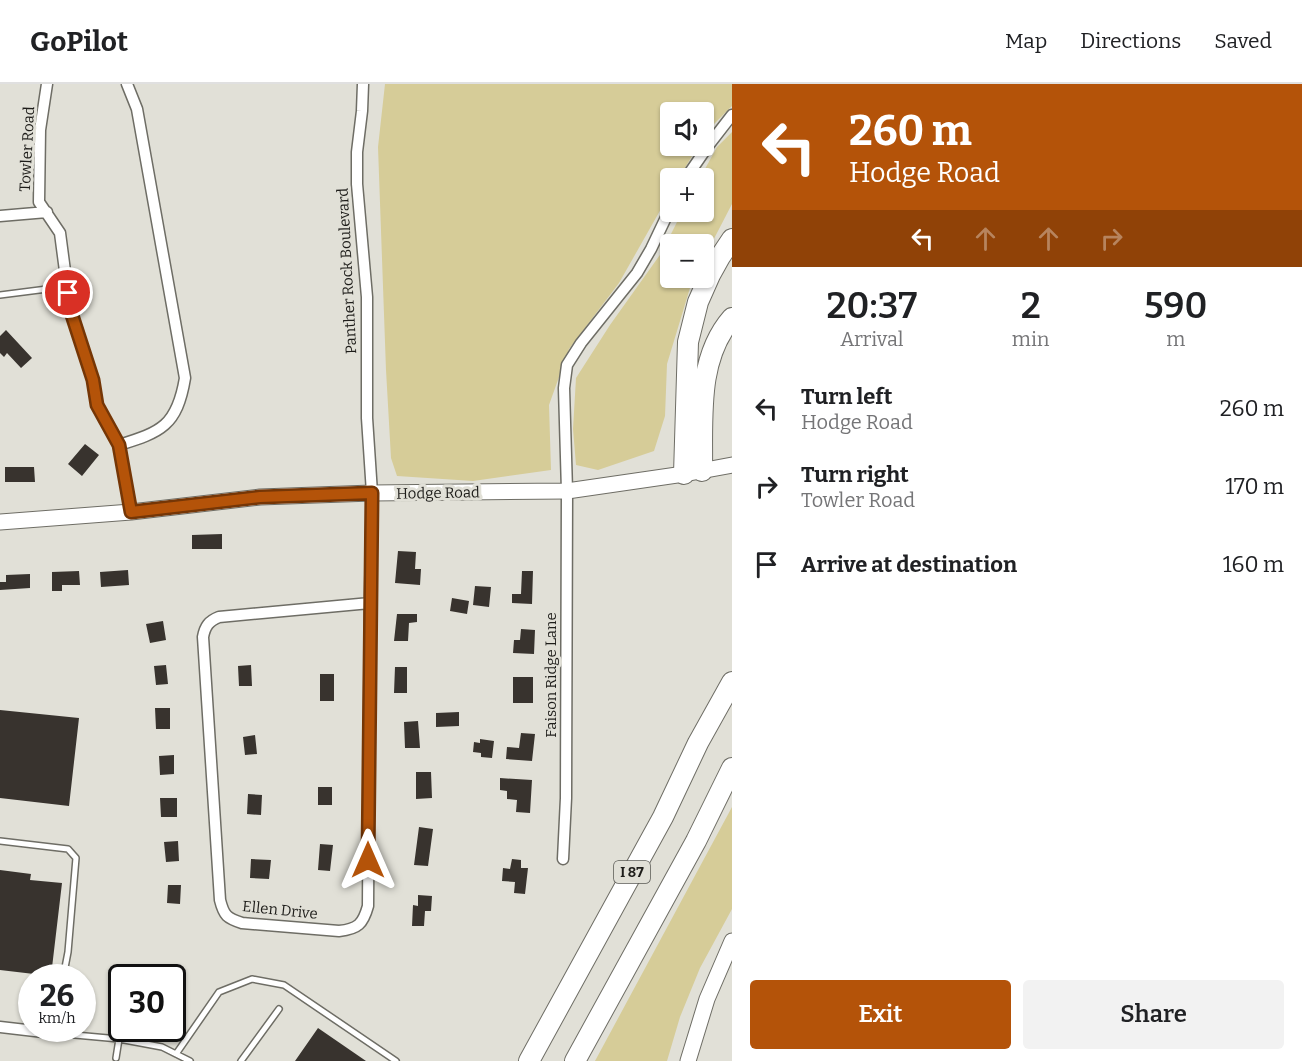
<!DOCTYPE html>
<meta charset="utf-8">
<style>
body{margin:0;font-family:Bitter,serif;background:#f2f2f2;color:#202124;height:100vh;display:flex;flex-direction:column;font-size:22px;white-space:nowrap}
*{box-sizing:border-box;margin:0}
p{font-size:20px;color:#757577}
.icon{flex:none;width:33px;height:33px;fill:none;stroke:currentColor;stroke-width:2;stroke-linecap:round;stroke-linejoin:round}
.map{position:relative;flex:1;overflow:hidden}
.drawer{display:flex;flex-direction:column;background:#fff;width:570px}
.drawer>*{flex:none}
.top-card{background:#b45309;color:#fff;overflow:hidden}
.controls{position:absolute;left:660px;top:18px;display:grid;gap:12px}
.controls a{display:grid;place-items:center;width:54px;height:54px;border-radius:6px;background:#fff;box-shadow:0 2px 4px #0004;font-size:30px}
.speed{position:absolute;left:18px;top:880px;display:flex;gap:12px;font-size:30px;font-weight:700;text-align:center}
.speed>*{display:grid;place-content:center;width:78px;height:78px;border-radius:50%;background:#fff;box-shadow:0 2px 4px #0004;line-height:1}
.speed small{font-size:15px;font-weight:400}
.speed .limit{border:3px solid #111;border-radius:9px;background:#fff;color:#111}
.pin{position:absolute;display:grid;place-items:center;width:51px;height:51px;color:#fff;margin:-26px;border:3px solid #fff;border-radius:50%;box-shadow:0 2px 6px #0007}
.me{position:absolute;width:66px;margin:-33px;rotate:0deg;stroke-linejoin:round;filter:drop-shadow(0 0 4px #0008)}
.turn{display:flex;align-items:center;gap:21px;height:126px;padding:0 18px;font-size:27px}
.turn .icon{width:78px;height:78px;stroke-width:2.5}
.turn b{display:block;font-size:42px;line-height:51px}
.lanes{display:flex;align-items:center;height:57px;padding:0 18px;background:#0003;justify-content:center;gap:30px;direction:ltr}
.lanes .off{opacity:.35}
.eta{display:flex;justify-content:space-evenly;align-items:center;height:102px;text-align:center}
.eta b{font-size:36px;font-weight:600;line-height:42px}
.action{display:flex;gap:12px;margin-top:auto;padding:12px 18px}
.action a{flex:1;height:69px;border-radius:6px;background:#b45309;color:#fff;font-size:24px;font-weight:600;line-height:69px;text-align:center}
.action a+a{background:#f2f2f2;color:#202124}
ul{padding:0;list-style:none}
li{display:flex;align-items:center;gap:18px;height:78px;padding:0 18px}
li div{flex:1}
li b{display:block;font-size:22px}
li em{font-style:normal}
header{display:flex;align-items:center;gap:36px;box-sizing:border-box;height:84px;padding:0 30px;background:#fff;border-bottom:2px solid #e0e0e0}
header strong{font-size:28px}
nav{display:flex;gap:33px;margin-inline-start:auto;font-size:21px}
main{display:flex;flex:1;min-height:0}
.map>svg:first-child{display:block}
</style>
<header>
<strong>GoPilot</strong>
<nav><a>Map</a><a>Directions</a><a>Saved</a></nav>
</header>
<main>
<div class="map">
<svg width="732" height="977" viewBox="0 0 732 977">
<rect width="100%" height="100%" fill="#e1e0d7"/>
<path fill="#d6cc98" d="M385 0H732V22L706 48 704 53V28H670V62H698L679 94H670V109L619 199 569 265 549 321 551 386 473 397 397 392 391 374 386 286 378 63Z
M732 48V120L704 174V160H670V194H693L667 280 665 332 654 367 598 386 576 381 573 345 576 294 610 241 662 168 682 128H704V94H700L717 63Z
M732 723V825L700 884 680 933 667 977H595Z"/>
<path fill="#38332e" d="M6 246 32 274 21 284 7 269 4 273 0 269V252Z
M85 360 99 371 82 392 68 380Z
M5 383H34L35 398H5Z
M222 450V465H192V451Z
M398 467 416 468 415 485H421L420 501 395 499Z
M128 486 129 501 101 503 100 488Z
M79 487 80 501H62V507H52V488Z
M522 487H533L532 520 512 519V510H521Z
M30 490V504L0 506V498H6V491Z
M475 502 491 503 489 523 473 521Z
M452 514 469 517 467 530 450 527Z
M397 530H417V538L409 539 408 557H394Z
M163 537 166 556 150 559 146 540Z
M521 545 535 546 534 570 513 569 514 556H520Z
M166 581 168 600 156 601 154 582Z
M251 581 252 602H239L238 582Z
M395 583H407V609H394Z
M320 590H334V617H320Z
M513 593H533V619H513Z
M155 624H170V645H156Z
M0 626 79 634 69 722 0 714Z
M459 628V642L436 643V629Z
M418 637 420 664H405L404 638Z
M521 649 535 650 532 677 506 675 507 663 519 664Z
M255 651 257 670 245 671 243 653Z
M480 655 494 657 492 674 481 673V669L473 668 474 658 480 659Z
M174 671V690L160 691 159 672Z
M416 688H431L432 714 416 715Z
M500 694 532 696 530 729 516 728 517 716 507 715V707L500 706Z
M318 703H332V721H318Z
M248 710 262 711 261 731 247 730Z
M160 714H177V733H161Z
M419 743 433 745 428 782 414 781Z
M178 757 179 777 166 778 164 758Z
M320 760 333 761 330 787 318 786Z
M251 775 271 776 269 795 250 794Z
M512 775 521 776V784H528L525 810 514 809 515 798 502 797 503 784 510 785Z
M0 786 31 790 30 796 62 799 51 892 0 886Z
M168 801H181L180 820 167 819Z
M418 811 432 812 431 827H425L424 842H412L413 821 418 822Z
M318 944 366 977H295Z"/>
<g fill="none" stroke-linecap="round" stroke-linejoin="round">
<g stroke="#6e6d65" stroke-width="8">
<path id="lane" d="M0 211 55 204 66 208
M0 757 68 765 76 774 68 868 63 894
M53 949 119 955 162 963 190 977
M176 970 219 908 252 895 284 901 396 977
M116 974 119 955
M241 977 279 925"/>
</g>
<g stroke="#6e6d65" stroke-width="13">
<path id="street" d="M47 0 40 46 39 118 60 149 70 225 93 296 97 321 119 361 131 428
M363 0 362 27 357 68V100L367 213V334L372 409 370 519
M686 94 708 62 732 31
M0 132 47 128
M119 361C161 348 177 342 185 294L137 25 127 0
M370 519 368 822C363 840 358 845 339 847L242 839C227 834 224 832 220 816L203 553C205 542 209 537 219 533Z
M563 775 566 714 567 407 564 304 567 281 581 259 637 189 651 165 670 125
M0 943 52 949"/>
</g>
<g stroke="#6e6d65" stroke-width="17">
<path id="secondary" d="M0 438 131 428 260 413 372 409 567 407 684 390 732 381
M688 977 707 915 732 857"/>
</g>
<g stroke="#6e6d65" stroke-width="22">
<path id="highway" d="M702 387C703 336 696 275 732 234
M684 390 688 258 698 218 710 191 720 173 732 155
M529 977 663 733 698 659 732 598
M575 977 696 757 732 684"/>
</g>
<use href="#lane" stroke="#fff" stroke-width="5"/>
<use href="#street" stroke="#fff" stroke-width="10"/>
<use href="#secondary" stroke="#fff" stroke-width="15"/>
<use href="#highway" stroke="#fff" stroke-width="20"/>
</g>
<g fill="none" stroke-linecap="round" stroke-linejoin="round">
<g stroke="#753606" stroke-width="15">
<path id="route" d="M68 209 70 225 93 296 97 321 119 361 131 428 260 413 372 409 368 776"/>
</g>
<use href="#route" stroke="#b45309" stroke-width="10"/>
</g>
<g text-anchor="middle" dominant-baseline="central" stroke-width="6" stroke-linejoin="round" paint-order="stroke">
<rect fill="#e1e0d7" stroke="#585853" stroke-width="1.5" x="614" y="777" width="36" height="22" rx="4.5"/>
<g font-size="14" font-weight="bold" fill="#1e1d1a">
<text x="632" y="788">I 87</text>
</g>
<g font-size="15" fill="#1e1d1a" stroke="#e1e0d7">
<text transform="translate(27 65) rotate(-87)">Towler Road</text>
<text transform="translate(347 187) rotate(-93)">Panther Rock Boulevard</text>
<text transform="translate(438 409) rotate(-1)">Hodge Road</text>
<text transform="translate(551 591) rotate(-90)">Faison Ridge Lane</text>
<text transform="translate(280 826) rotate(6)">Ellen Drive</text>
</g>
</g>
</svg>
<div class="controls">
<a><svg class="icon" aria-label="sound" viewBox="0 0 24 24"><path d="M4 9h4l5-4v14l-5-4H4zM17 9q2 3 0 6"/></svg></a>
<a>+</a>
<a>−</a>
</div>
<div class="speed"><div>26<small>km/h</small></div><div class="limit">30</div></div>
<div class="pin" style="left:68px;top:209px;background:#d93025"><svg class="icon" aria-label="arrive" viewBox="0 0 24 24"><path d="M6 21V4h12l-3 4 3 4H6"/></svg></div>
<svg class="me" style="left:368px;top:776px" viewBox="-20 -20 40 40"><path d="M0-17L14 15 0 8-14 15z" fill="#b45309" stroke="#fff" stroke-width="4"/></svg>
</div>
<section class="drawer">
<div class="top-card">
<div class="turn"><svg class="icon" aria-label="left" viewBox="0 0 24 24"><path d="M17 20v-9H6M10 6l-5 5 5 5"/></svg><div><b>260 m</b>Hodge Road</div></div>
<div class="lanes"><svg class="icon" aria-label="left" viewBox="0 0 24 24"><path d="M17 20v-9H6M10 6l-5 5 5 5"/></svg><svg class="icon off" aria-label="ahead" viewBox="0 0 24 24"><path d="M12 20V5M6 11l6-6 6 6"/></svg><svg class="icon off" aria-label="ahead" viewBox="0 0 24 24"><path d="M12 20V5M6 11l6-6 6 6"/></svg><svg class="icon off" aria-label="right" viewBox="0 0 24 24"><path d="M7 20v-9h11M14 6l5 5-5 5"/></svg></div>
</div>
<div class="eta">
<div><b>20:37</b><p>Arrival</p></div>
<div><b>2</b><p>min</p></div>
<div><b>590</b><p>m</p></div>
</div>
<ul>
<li><svg class="icon" aria-label="left" viewBox="0 0 24 24"><path d="M17 20v-9H6M10 6l-5 5 5 5"/></svg><div><b>Turn left</b><p>Hodge Road</p></div><em>260 m</em></li>
<li><svg class="icon" aria-label="right" viewBox="0 0 24 24"><path d="M7 20v-9h11M14 6l5 5-5 5"/></svg><div><b>Turn right</b><p>Towler Road</p></div><em>170 m</em></li>
<li><svg class="icon" aria-label="arrive" viewBox="0 0 24 24"><path d="M6 21V4h12l-3 4 3 4H6"/></svg><div><b>Arrive at destination</b></div><em>160 m</em></li>
</ul>
<div class="action"><a>Exit</a><a>Share</a></div>
</section>
</main>
